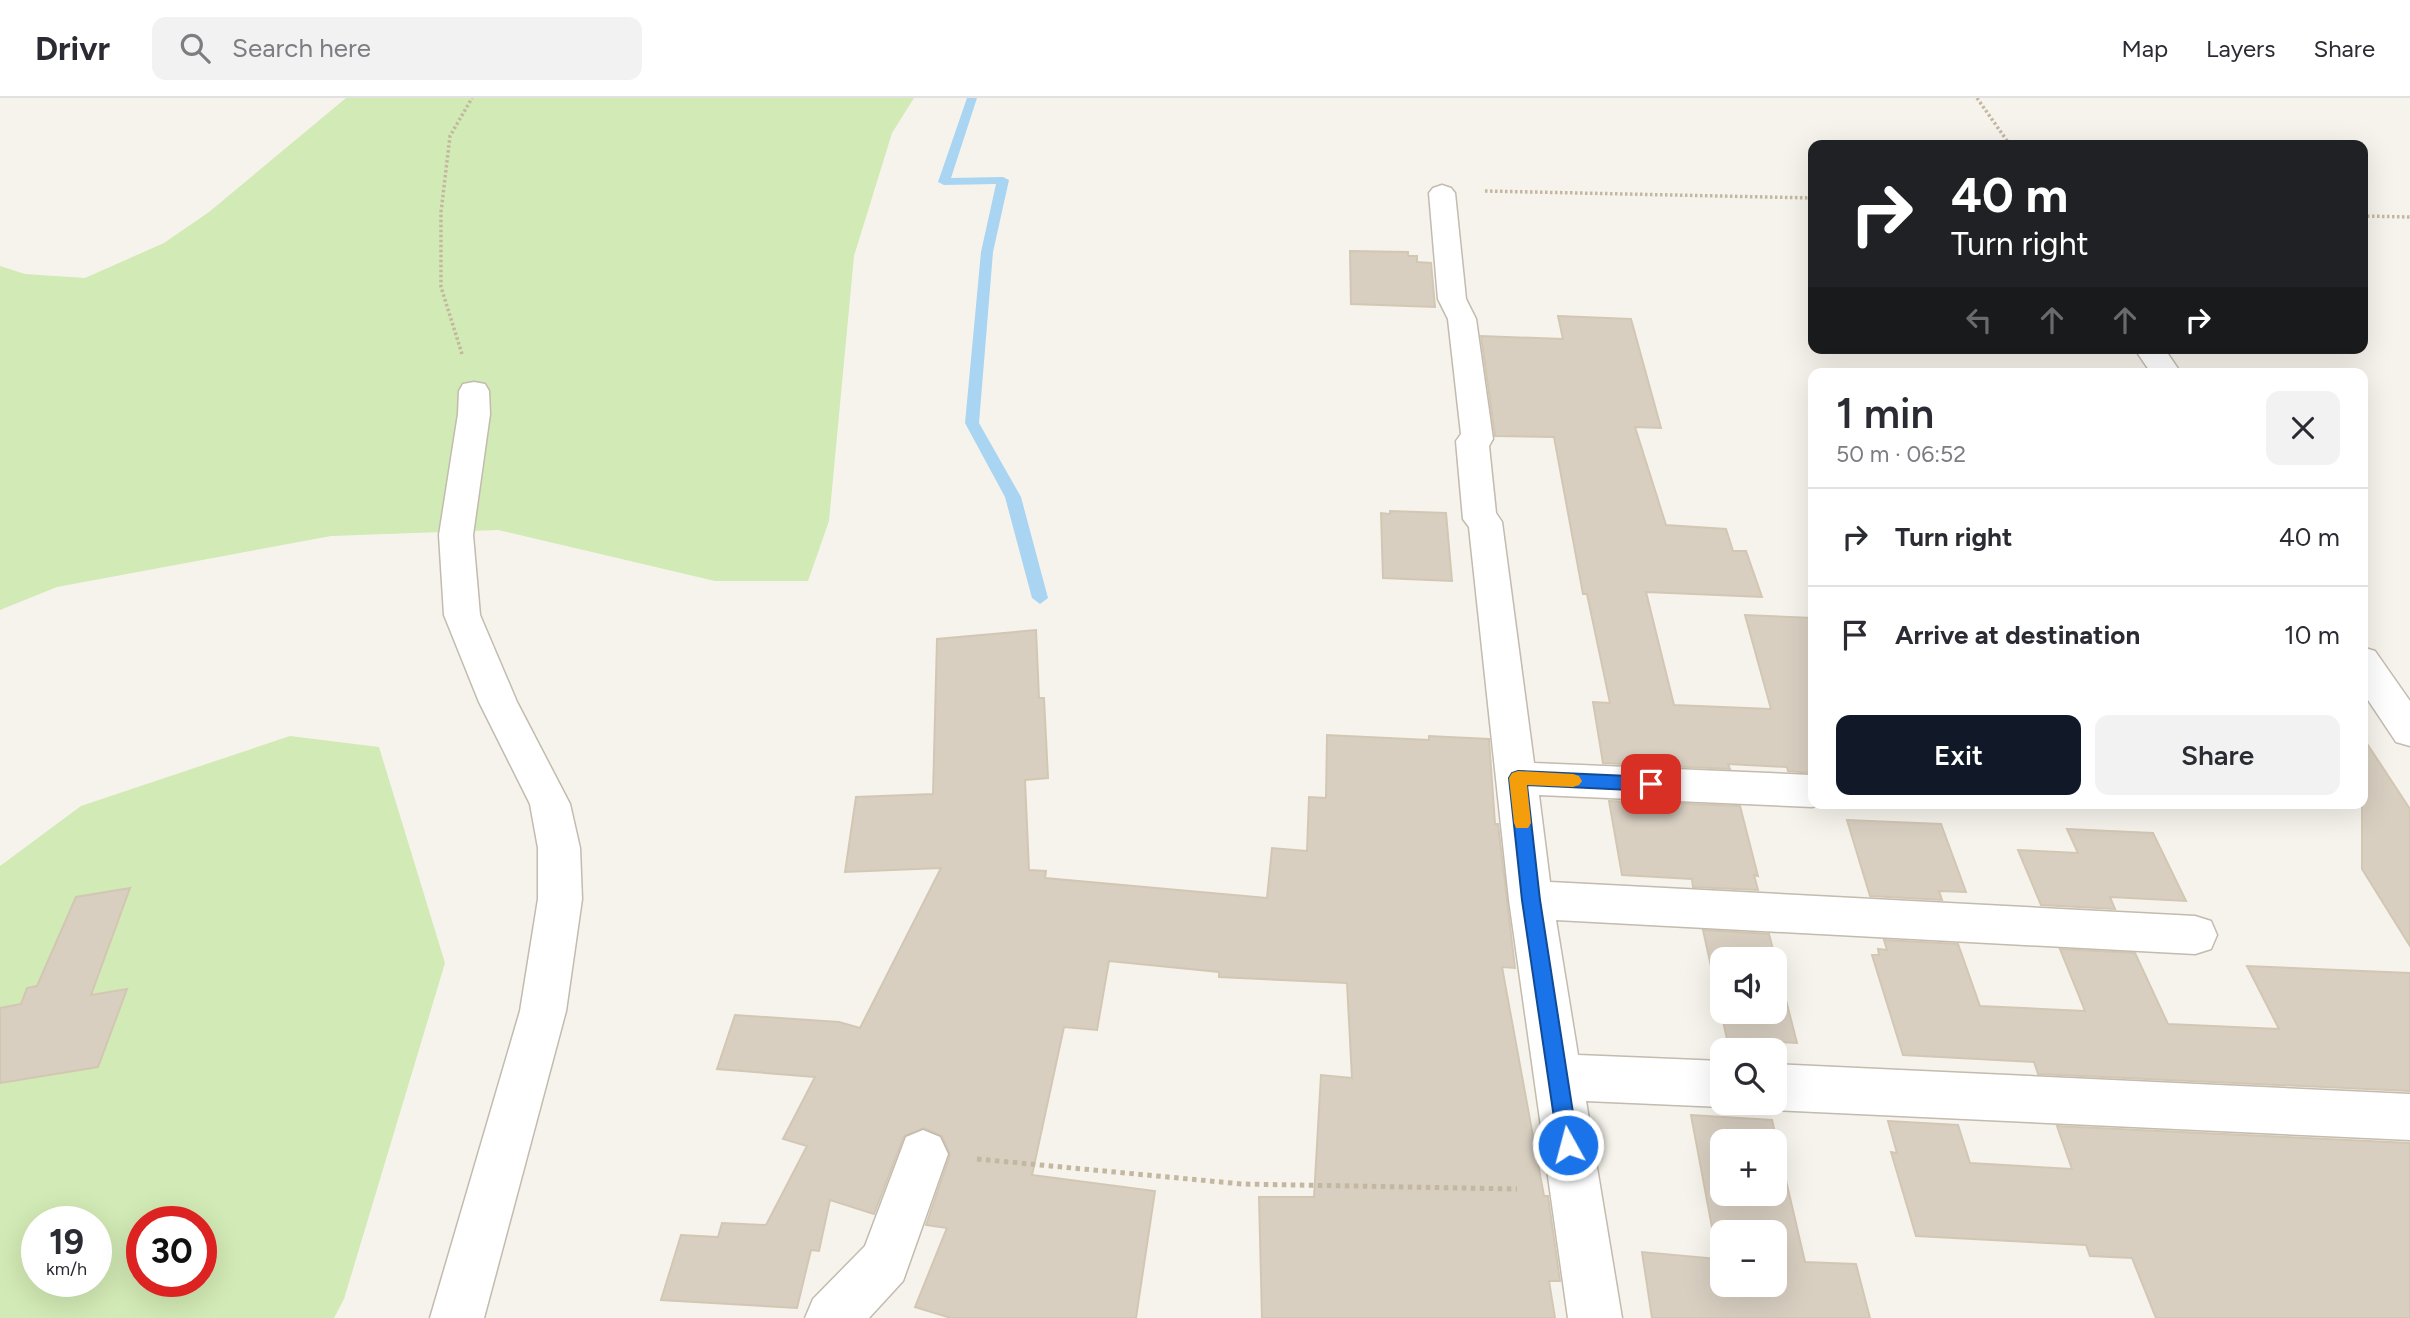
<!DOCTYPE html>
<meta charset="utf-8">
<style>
body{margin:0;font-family:Figtree,sans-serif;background:#f2f2f3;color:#2b2b33;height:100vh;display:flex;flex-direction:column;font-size:26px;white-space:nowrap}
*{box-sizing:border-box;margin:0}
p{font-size:23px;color:#7c7c81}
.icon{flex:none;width:38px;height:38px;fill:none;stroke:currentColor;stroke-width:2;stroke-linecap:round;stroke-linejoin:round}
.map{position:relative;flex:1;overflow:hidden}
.panel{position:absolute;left:1808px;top:270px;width:560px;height:441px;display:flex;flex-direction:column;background:#fff;border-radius:14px;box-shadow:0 7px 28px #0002}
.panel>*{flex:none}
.top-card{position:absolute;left:1808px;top:42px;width:560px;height:214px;border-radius:14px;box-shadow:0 7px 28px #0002;background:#202124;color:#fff;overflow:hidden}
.buttons{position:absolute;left:1710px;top:849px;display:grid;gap:14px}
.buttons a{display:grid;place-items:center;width:77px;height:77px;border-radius:14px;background:#fff;box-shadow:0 7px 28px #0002;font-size:35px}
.speed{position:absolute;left:21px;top:1108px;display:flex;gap:14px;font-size:35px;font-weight:700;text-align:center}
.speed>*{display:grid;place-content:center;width:91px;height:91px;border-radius:50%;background:#fff;box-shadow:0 7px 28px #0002;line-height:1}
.speed small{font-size:18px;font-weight:400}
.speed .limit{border:10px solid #d22;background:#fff;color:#111}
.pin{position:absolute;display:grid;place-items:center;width:60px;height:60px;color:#fff;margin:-30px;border-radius:14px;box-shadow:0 4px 10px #0006}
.me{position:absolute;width:77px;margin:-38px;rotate:353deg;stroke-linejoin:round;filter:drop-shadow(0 0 5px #0008)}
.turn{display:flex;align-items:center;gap:24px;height:147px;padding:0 28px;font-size:32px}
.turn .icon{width:91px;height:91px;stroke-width:2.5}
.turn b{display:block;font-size:49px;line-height:60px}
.lanes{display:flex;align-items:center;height:66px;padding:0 28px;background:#0003;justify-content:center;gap:35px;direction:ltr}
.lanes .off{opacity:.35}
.round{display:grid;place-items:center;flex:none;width:74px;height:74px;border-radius:14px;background:#f2f2f3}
.headline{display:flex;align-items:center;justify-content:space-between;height:119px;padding:0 28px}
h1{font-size:42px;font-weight:600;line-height:52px}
.button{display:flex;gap:14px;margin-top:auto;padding:14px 28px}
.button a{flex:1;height:80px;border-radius:14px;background:#111827;color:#fff;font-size:28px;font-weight:600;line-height:80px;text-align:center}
.button a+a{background:#f2f2f3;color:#2b2b33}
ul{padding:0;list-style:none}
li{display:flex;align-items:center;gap:21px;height:98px;padding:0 28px;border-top:2px solid #e1e1e2}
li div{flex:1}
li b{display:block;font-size:26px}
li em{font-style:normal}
header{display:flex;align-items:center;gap:42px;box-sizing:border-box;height:98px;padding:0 35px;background:#fff;border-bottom:2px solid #e1e1e2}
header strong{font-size:33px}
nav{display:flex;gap:38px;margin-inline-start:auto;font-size:24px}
.search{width:490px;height:63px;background:#f2f2f3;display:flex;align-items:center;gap:18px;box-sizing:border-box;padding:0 24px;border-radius:14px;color:#7c7c81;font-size:26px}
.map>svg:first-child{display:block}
</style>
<header>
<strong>Drivr</strong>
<div class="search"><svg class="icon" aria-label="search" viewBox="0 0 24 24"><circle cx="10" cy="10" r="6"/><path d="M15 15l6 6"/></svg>Search here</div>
<nav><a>Map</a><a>Layers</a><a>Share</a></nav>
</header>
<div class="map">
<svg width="2410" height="1220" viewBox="0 0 2410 1220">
<rect width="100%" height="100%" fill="#f6f3ec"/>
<path fill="#d2eab5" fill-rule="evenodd" d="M346 0H914L892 35 854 158 829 423 808 483H715L498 432 331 438 57 489 0 512V168L25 176 85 180 164 145 209 114Z
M290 638 379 649 445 865 344 1201 334 1220H0V768L81 708ZM37 1124H96V1183H37ZM142 1124H201V1183H142Z"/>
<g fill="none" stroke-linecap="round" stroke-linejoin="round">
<path fill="#a9d4f2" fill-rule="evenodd" d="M967 0H977L951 80 1003 79 1009 82 993 154 979 325 1021 399 1048 500 1040 506 1032 500 1005 399 965 325 981 154 996 86 944 87 938 84Z"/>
</g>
<path fill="#d8cfc1" stroke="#d3c7b4" stroke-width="2" fill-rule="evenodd" d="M1350 153 1408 154V158H1417V164L1431 165 1435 209 1351 206Z
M1558 218 1631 221 1661 330 1635 329 1666 427 1726 431 1733 453H1746L1762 499 1646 494 1674 607 1771 611 1745 517 1813 520V675L1788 673 1787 669 1728 666 1730 671 1603 665 1593 604 1610 605 1587 496H1583L1554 339 1495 338 1481 238 1563 241Z
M1390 413 1446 415 1452 483 1383 480 1381 415 1390 416Z
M1036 532 1039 600H1044L1048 680 1025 682 1029 772 1046 773 1045 780 1267 800 1272 750 1307 753 1309 699 1326 700 1327 637 1429 642V638L1489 641 1495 726H1498L1515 870 1502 869 1544 1098H1548L1560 1183H1549L1555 1220H1262L1259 1099H1314L1321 977 1352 980 1347 885 1219 879V874L1109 863 1097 932 1064 929 1032 1077 1155 1093 1136 1220H951L915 1209 947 1130 926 1127 950 1057 942 1038 924 1030 904 1038 874 1116 830 1102 819 1153 811 1152 797 1210 661 1202 681 1137 718 1139 722 1125 766 1127 807 1048 783 1041 815 979 717 971 735 917 839 924 860 930 941 770 845 774 856 699 933 696 937 541Z
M2362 638 2410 711V848L2362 771Z
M1609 703 1740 708 1758 778 1754 777 1758 792 1693 789 1692 781 1622 777Z
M1847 722 1941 726 1966 794 1939 793 1942 802 1870 798Z
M2067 731 2153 735 2186 803 2110 799 2115 811 2041 807 2018 752 2078 755Z
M130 790 91 897 127 891 98 969 0 985V910L21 906 27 890 37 888 76 799Z
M1703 832 1769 836 1797 945 1727 941ZM1722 861H1774V914H1722Z
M1884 842 1958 846 1980 908 2085 913 2060 851 2135 855 2168 926 2279 931 2247 868 2410 875V993L2038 976 2034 964 1903 957 1872 857H1879L1878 851 1887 852Z
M1691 1017 1772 1022 1805 1164 1856 1166 1870 1220H1652L1642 1154 1718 1161ZM1722 1043H1774V1096H1722ZM1722 1134H1774V1186H1722Z
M1888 1023 1958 1027 1970 1065 2072 1071 2057 1028 2410 1045V1220H2156L2132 1160 2090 1158 2086 1147 1916 1138 1891 1054 1897 1055Z"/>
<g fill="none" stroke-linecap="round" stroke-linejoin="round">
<g stroke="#c2bbae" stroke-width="3">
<path id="minor" d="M1442 87 1451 90 1455 95 1466 201 1476 221 1493 341 1489 348 1496 415 1502 424 1534 665 1812 677 1813 705H1824L1812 709 1539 697 1550 784 2195 818 2211 823 2217 837 2211 851 2195 856 1556 822 1578 957 1722 963V1004H1733L1722 1009 1586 1003 1622 1220H1568L1509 802 1469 429 1463 421 1456 343 1461 336 1448 221 1438 201 1429 95 1433 90Z
M2134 250H2164L2181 275H2151Z
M474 284 485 286 489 293 490 316 473 437 480 517 517 604 570 706 580 750 582 801 566 913 484 1220H430L520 913 538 801V750L530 706 479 604 444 517 439 437 458 316 459 293 463 286Z
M2362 549 2375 553 2410 603V648L2396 644 2362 593Z
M1774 966 2410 996V1042L1774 1012 1757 1004H1774Z
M923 1032 940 1039 948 1056 903 1183 869 1220H805L813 1201 865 1148 906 1039Z"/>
</g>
<path stroke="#c4b79f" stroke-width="3.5" stroke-dasharray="2.5 2.5" stroke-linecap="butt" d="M1977 0 2010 47
M1485 93 1813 100
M2362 118 2410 119
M462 256 441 189V114L450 38 472 0"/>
<path stroke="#c4b79f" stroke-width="5" stroke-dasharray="4.5 4.5" stroke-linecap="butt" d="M977 1061 1242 1086 1517 1091"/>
<use href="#minor" fill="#fff" fill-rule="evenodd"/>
</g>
<path fill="#1a73e8" stroke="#114b97" stroke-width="2" d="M1518 673 1651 679 1657 681 1660 686 1657 691 1651 693 1527 687 1540 802 1578 1047 1575 1054 1568 1057 1561 1054 1558 1047 1522 802 1509 680 1512 675Z"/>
<path fill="#f59e0b" d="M1518 673 1573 676 1579 678 1582 683 1579 687 1573 689 1527 687 1531 725 1528 730H1516L1514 725 1509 680 1512 675Z"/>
</svg>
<div class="buttons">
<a><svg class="icon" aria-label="sound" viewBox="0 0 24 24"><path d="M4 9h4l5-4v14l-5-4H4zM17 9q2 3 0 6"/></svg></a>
<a><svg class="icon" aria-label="search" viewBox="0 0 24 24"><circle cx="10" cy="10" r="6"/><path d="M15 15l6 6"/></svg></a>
<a>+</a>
<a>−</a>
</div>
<div class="speed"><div>19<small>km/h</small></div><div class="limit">30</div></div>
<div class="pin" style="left:1651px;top:686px;background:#d93025"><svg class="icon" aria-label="arrive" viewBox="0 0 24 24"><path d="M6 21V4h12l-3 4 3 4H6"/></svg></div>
<svg class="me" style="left:1568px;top:1047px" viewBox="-20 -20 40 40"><circle r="17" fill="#1a73e8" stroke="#fff" stroke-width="3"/><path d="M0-11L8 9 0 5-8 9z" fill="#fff"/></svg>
<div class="top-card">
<div class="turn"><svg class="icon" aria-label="right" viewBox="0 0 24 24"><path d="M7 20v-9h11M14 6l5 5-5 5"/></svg><div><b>40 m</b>Turn right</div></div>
<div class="lanes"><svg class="icon off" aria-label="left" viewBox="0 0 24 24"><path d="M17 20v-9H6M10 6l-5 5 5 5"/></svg><svg class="icon off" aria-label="ahead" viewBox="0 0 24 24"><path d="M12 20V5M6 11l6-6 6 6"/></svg><svg class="icon off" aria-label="ahead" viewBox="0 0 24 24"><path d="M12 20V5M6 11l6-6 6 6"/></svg><svg class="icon" aria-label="right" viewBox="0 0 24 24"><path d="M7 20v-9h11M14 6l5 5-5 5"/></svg></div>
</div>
<section class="panel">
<div class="headline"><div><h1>1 min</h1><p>50 m · 06:52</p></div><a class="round"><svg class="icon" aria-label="close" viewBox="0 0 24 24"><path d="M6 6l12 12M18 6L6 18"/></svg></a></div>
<ul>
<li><svg class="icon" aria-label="right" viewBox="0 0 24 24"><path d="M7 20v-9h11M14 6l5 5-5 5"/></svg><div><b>Turn right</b></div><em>40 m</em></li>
<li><svg class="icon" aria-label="arrive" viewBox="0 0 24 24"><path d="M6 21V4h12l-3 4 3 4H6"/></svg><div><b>Arrive at destination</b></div><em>10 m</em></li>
</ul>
<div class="button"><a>Exit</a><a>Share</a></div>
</section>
</div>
